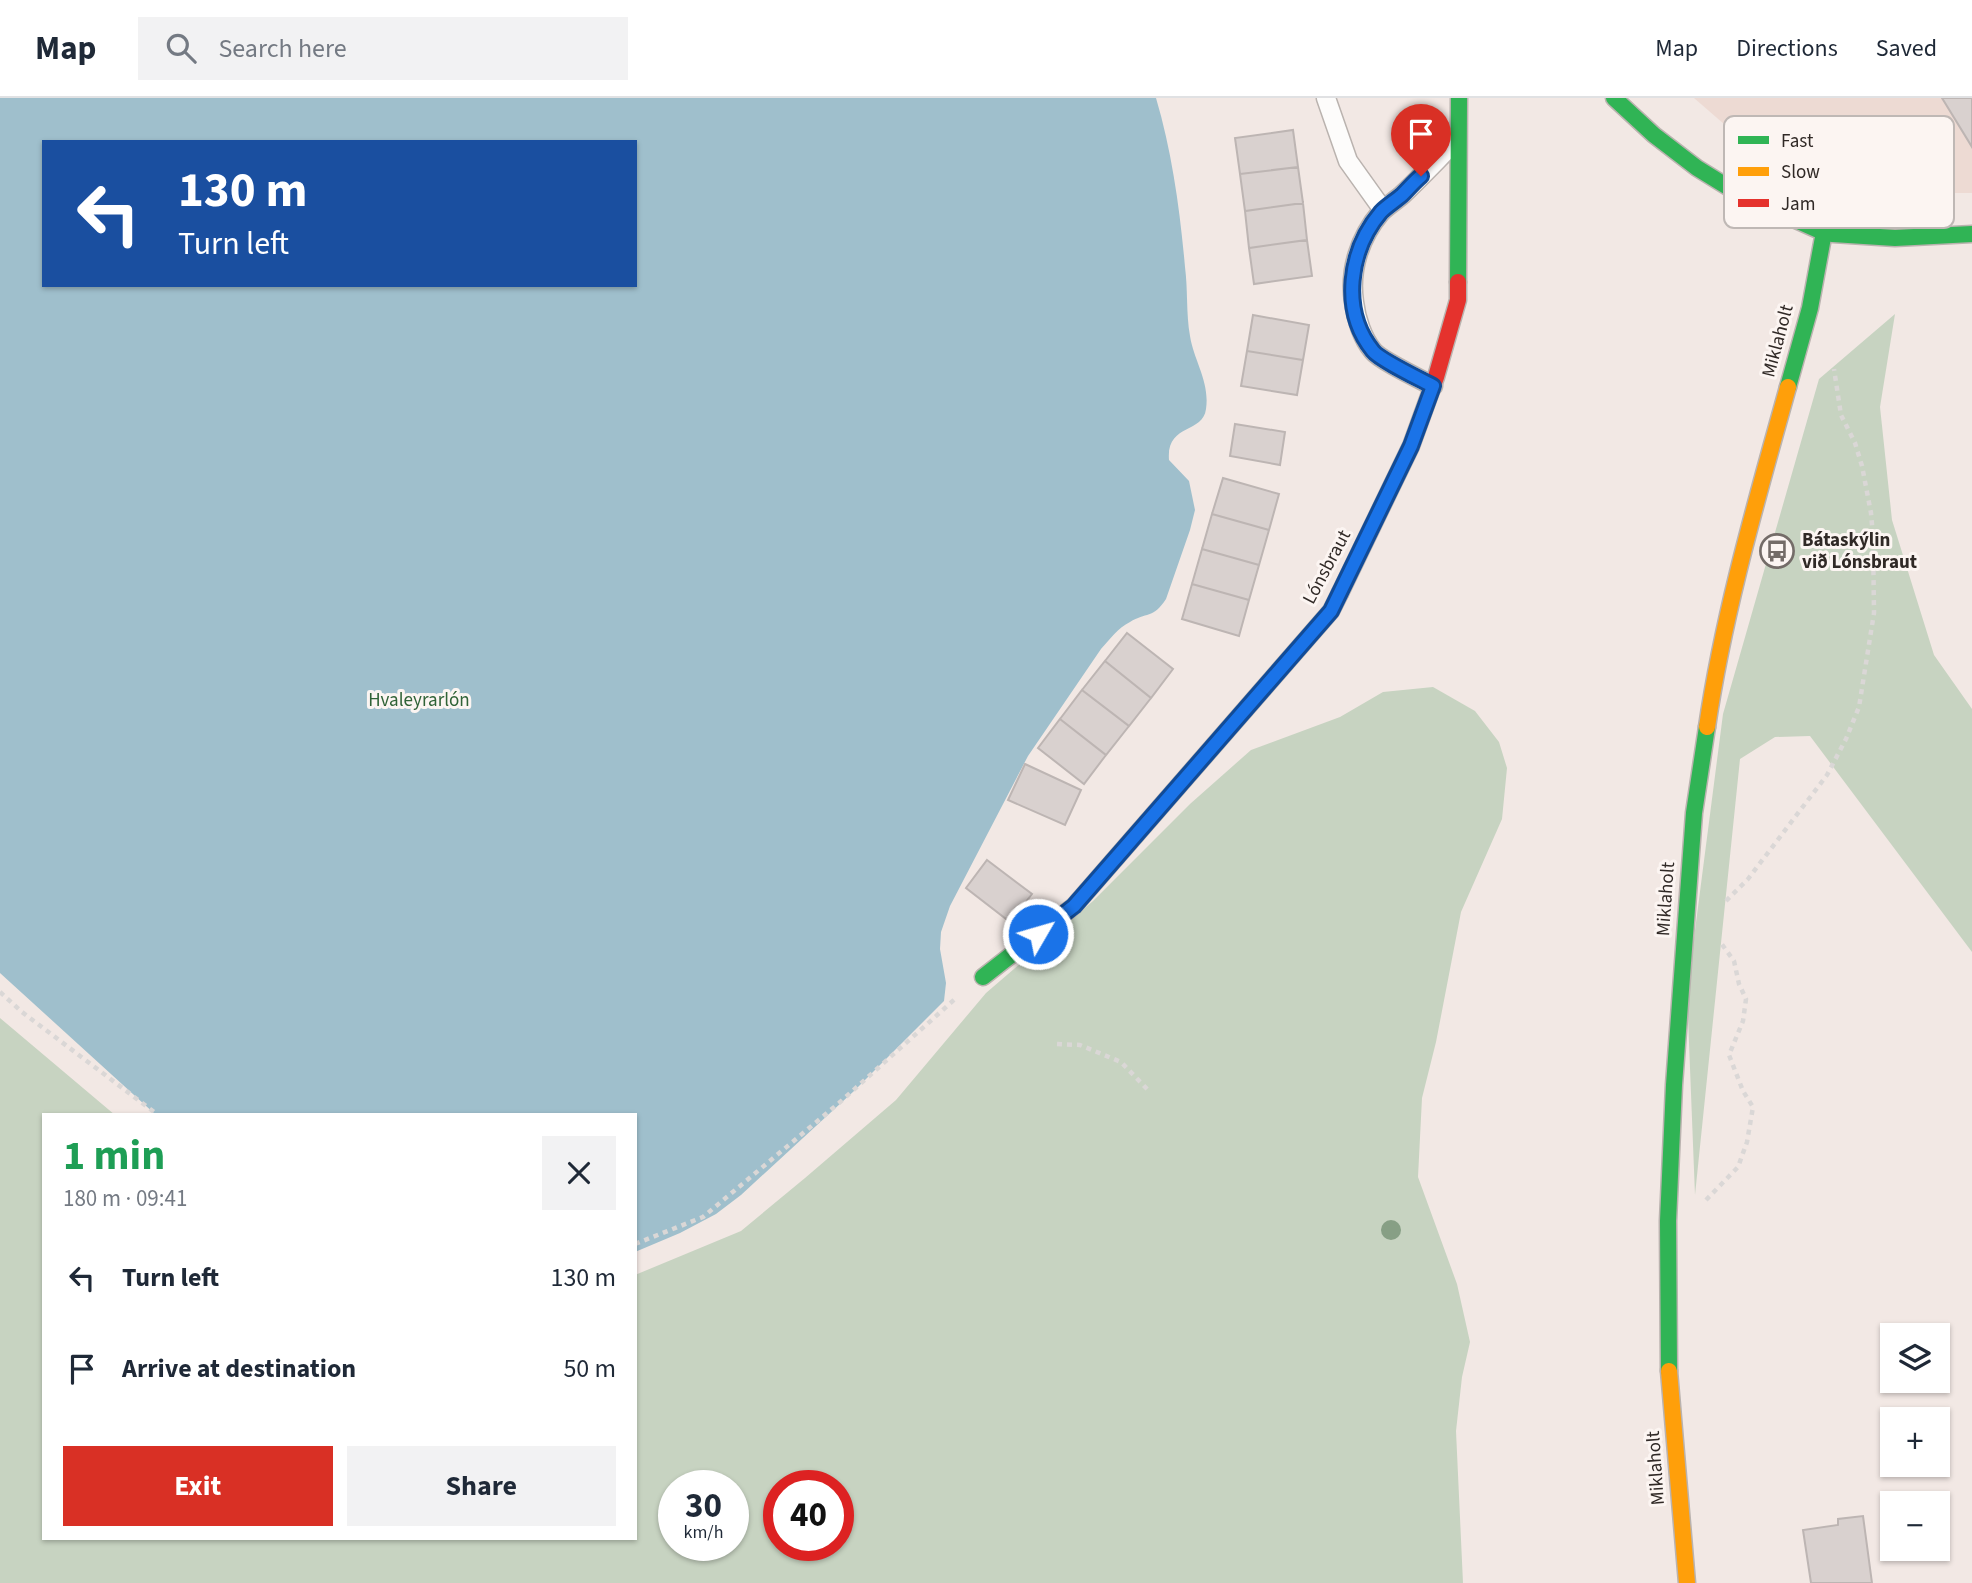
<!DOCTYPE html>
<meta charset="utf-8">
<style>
body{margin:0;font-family:"Source Sans 3",sans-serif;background:#f2f2f3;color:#1f2937;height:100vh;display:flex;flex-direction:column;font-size:26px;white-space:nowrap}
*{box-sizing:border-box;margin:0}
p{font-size:23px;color:#747a83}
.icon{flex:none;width:38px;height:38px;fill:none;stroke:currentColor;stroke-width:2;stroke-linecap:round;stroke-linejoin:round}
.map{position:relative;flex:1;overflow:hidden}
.side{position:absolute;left:42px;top:1015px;width:595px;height:427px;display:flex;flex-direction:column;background:#fff;border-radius:0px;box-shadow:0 2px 5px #0004}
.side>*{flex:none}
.top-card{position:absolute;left:42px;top:42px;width:595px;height:147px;border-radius:0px;box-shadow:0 2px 5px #0004;background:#1a4fa0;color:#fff;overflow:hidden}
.controls{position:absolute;left:1880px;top:1225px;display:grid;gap:14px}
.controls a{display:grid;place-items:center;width:70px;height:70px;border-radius:0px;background:#fff;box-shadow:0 2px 5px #0004;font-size:35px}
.speed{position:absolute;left:658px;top:1372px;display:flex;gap:14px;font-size:35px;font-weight:700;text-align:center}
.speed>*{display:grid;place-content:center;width:91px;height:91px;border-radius:50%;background:#fff;box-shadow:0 2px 5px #0004;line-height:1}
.speed small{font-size:18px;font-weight:400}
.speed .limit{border:10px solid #d22;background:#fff;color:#111}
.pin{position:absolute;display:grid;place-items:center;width:60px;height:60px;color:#fff;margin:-72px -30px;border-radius:50% 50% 50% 0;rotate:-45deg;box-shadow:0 0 7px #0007}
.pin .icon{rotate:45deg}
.me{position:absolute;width:77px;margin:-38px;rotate:52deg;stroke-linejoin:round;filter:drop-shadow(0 0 5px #0008)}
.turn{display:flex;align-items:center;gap:24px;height:147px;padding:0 21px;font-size:32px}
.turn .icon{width:91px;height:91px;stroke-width:2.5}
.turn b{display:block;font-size:49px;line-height:60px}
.round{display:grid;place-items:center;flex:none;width:74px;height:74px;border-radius:0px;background:#f2f2f3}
.overview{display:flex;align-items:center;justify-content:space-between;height:119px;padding:0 21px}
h1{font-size:42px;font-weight:700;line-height:52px;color:#1e9e55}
.action{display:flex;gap:14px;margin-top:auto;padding:14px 21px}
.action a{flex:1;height:80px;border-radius:0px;background:#d93025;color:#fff;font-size:28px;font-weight:700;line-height:80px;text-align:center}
.action a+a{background:#f2f2f3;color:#1f2937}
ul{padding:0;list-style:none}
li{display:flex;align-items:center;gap:21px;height:91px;padding:0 21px}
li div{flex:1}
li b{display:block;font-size:26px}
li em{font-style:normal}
header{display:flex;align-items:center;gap:42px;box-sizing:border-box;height:98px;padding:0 35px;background:#fff;border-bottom:2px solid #e0e1e3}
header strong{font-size:33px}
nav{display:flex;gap:38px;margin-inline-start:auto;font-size:24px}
.search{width:490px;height:63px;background:#f2f2f3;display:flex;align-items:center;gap:18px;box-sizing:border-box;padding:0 24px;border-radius:0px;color:#747a83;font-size:26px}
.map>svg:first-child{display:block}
</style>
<header>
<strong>Map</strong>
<div class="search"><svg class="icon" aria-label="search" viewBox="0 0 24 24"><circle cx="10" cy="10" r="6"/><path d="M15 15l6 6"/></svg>Search here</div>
<nav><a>Map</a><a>Directions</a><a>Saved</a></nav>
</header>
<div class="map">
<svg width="1972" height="1485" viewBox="0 0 1972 1485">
<rect width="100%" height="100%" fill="#f2e8e4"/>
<path fill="#eddad3" d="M1694 0H1972V95H1905L1762 59Z"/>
<path fill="#c7d3c1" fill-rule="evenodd" d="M1895 216 1880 309 1892 422 1934 557 1972 611V854L1810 638 1775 639 1740 661 1695 1097 1687 894 1723 616 1819 281Z
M1433 589 1475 613 1499 644 1507 670 1502 721 1461 814 1436 944 1422 1000 1418 1079 1457 1186 1470 1244 1462 1279 1456 1333 1463 1485H0V920L115 1017H44V1440H635V1177L741 1133 805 1080 896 1002 986 895 1093 803 1190 706 1251 652 1340 619 1383 594ZM674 1388H733V1447H674ZM779 1388H838V1447H779Z"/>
<path fill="#9fbfcc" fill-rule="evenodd" d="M0 0H1156C1172 54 1180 112 1185 169 1188 192 1186 215 1190 238 1194 263 1210 284 1206 311 1203 336 1166 325 1169 362L1189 383 1195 412 1190 432 1166 501C1153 521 1146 514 1130 524 1118 530 1110 541 1101 551L1028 658 950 808 941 834 940 851 946 885 944 903 854 993 741 1097 716 1116 680 1135 635 1154V1017H156L0 875ZM44 44H635V187H44Z"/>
<path fill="#d9d1cf" stroke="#bdb5b3" stroke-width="2" d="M1942 0H1972V49Z
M1293 32 1298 69 1240 76 1235 40Z
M1298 69 1303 105 1245 113 1240 76Z
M1303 105 1307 142 1249 150 1245 113Z
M1307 142 1312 178 1254 186 1249 150Z
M1253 217 1309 227 1303 262 1247 253Z
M1247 253 1303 262 1297 297 1241 288Z
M1235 326 1285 334 1280 367 1230 358Z
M1223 380 1279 396 1269 432 1212 416Z
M1212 416 1269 432 1259 467 1202 451Z
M1202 451 1259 467 1249 502 1192 486Z
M1192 486 1249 502 1239 538 1182 521Z
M1127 535 1173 571 1151 600 1105 563Z
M1105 563 1151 600 1129 628 1082 592Z
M1082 592 1129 628 1106 657 1060 621Z
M1060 621 1106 657 1084 686 1038 650Z
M1025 666 1081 692 1065 727 1008 702Z
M987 762 1032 796 1010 824 966 790Z
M1863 1418 1872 1485H1811L1803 1432 1838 1427V1421Z"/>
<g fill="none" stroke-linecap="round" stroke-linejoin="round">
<g stroke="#bab3af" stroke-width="21">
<path id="lane" d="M1326 0 1348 63 1383 112
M1433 288C1420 281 1380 262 1373 253 1362 240 1356 220 1354 204 1349 171 1360 139 1381 114 1387 108 1395 103 1402 97 1420 80 1437 62 1455 44"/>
</g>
<g stroke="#bab3af" stroke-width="19">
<path id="fast" d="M1614 0 1654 37 1697 70 1744 99 1816 131 1833 136 1895 140 1972 136
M1458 184 1459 0
M1788 289 1810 210 1824 134
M983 879 1074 808 1331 513 1340 495
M1669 1273 1668 1123 1674 987 1694 715 1707 629"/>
</g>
<g stroke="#bab3af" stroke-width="19">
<path id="slow" d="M1707 629C1724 513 1757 401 1788 289
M1669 1273 1687 1485"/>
</g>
<g stroke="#bab3af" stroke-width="19">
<path id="jam" d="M1340 495 1411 348 1436 279 1458 202V184"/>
</g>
<path stroke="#dad7d6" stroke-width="4.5" stroke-dasharray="5 5" stroke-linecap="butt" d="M1726 803 1748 781 1827 677 1846 641 1859 609 1874 515 1873 438 1871 415 1862 368 1855 345 1841 317 1834 271
M0 894 22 914 158 1017
M1057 946 1080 947 1121 964 1148 992
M1706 1102 1738 1069 1747 1044 1753 1009 1743 993 1729 957 1743 923 1746 901 1739 886 1734 863 1721 845
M635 1146 703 1119 839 1005 955 901"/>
<use href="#lane" stroke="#fdfcfb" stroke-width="18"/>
<use href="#fast" stroke="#30b455" stroke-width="16"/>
<use href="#slow" stroke="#ff9f0a" stroke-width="16"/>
<use href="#jam" stroke="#e5322d" stroke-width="16"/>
</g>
<circle fill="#879f85" cx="1391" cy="1132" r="10"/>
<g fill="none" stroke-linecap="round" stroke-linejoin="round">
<g stroke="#114b97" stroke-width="18">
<path id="route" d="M1038 836 1074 808 1331 513 1411 348 1433 288C1420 281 1380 262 1373 253 1340 212 1349 152 1381 114 1387 108 1395 103 1402 97 1408 91 1414 84 1421 78"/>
</g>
<use href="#route" stroke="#1a73e8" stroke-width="12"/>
</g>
<defs>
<g id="bus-ring" transform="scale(1.75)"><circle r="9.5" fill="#fcf5f2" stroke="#746c68" stroke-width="1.5"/><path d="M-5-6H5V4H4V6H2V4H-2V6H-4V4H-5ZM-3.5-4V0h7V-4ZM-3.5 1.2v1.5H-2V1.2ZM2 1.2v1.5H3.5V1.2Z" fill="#746c68"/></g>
</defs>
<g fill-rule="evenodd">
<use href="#bus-ring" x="1777" y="453"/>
</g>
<g text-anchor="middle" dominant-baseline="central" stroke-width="6" stroke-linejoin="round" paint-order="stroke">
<g font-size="19" fill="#302926" stroke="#fcf5f2">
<text transform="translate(1778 243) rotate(-75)">Miklaholt</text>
<text transform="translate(1327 469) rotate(-62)">Lónsbraut</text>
<text transform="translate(1666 801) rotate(-86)">Miklaholt</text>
<text transform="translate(1656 1370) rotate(-94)">Miklaholt</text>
</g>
<g font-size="19" font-weight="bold" fill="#302926" stroke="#fcf5f2" text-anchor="start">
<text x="1802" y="442">Bátaskýlin<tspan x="1802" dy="22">við Lónsbraut</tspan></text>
</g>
<g font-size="19" fill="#306337" stroke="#fcf5f2">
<text x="419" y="602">Hvaleyrarlón</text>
</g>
</g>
<rect x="1724" y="18" width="230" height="112" rx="10" fill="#fcf5f2" stroke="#bfb8b5" stroke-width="2"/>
<rect x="1738" y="38" width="31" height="8" fill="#30b455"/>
<rect x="1738" y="69" width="31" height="9" fill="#ff9f0a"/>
<rect x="1738" y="101" width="31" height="8" fill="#e5322d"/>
<g font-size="19" fill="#302926">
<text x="1781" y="49">Fast</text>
<text x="1781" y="80">Slow</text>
<text x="1781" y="112">Jam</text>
</g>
</svg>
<div class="controls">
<a><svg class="icon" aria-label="layers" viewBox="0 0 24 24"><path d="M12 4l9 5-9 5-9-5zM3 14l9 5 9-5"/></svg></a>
<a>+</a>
<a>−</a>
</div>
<div class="speed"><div>30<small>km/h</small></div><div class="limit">40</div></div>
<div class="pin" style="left:1421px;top:78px;background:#d93025"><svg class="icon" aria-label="arrive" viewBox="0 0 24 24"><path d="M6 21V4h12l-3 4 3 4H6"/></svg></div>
<svg class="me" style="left:1038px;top:836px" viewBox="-20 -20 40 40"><circle r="17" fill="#1a73e8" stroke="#fff" stroke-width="3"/><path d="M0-11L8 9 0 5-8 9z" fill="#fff"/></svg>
<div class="top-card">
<div class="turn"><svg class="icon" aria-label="left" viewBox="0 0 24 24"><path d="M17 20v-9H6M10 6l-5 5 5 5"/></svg><div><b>130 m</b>Turn left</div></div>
</div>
<section class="side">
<div class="overview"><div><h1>1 min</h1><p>180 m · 09:41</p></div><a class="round"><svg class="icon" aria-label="close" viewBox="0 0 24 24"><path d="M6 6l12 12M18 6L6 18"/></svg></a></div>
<ul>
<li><svg class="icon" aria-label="left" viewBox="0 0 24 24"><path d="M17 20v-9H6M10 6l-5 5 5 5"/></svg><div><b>Turn left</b></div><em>130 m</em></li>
<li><svg class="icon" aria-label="arrive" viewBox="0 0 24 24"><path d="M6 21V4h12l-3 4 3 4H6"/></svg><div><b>Arrive at destination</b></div><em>50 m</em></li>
</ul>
<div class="action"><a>Exit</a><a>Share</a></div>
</section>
</div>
